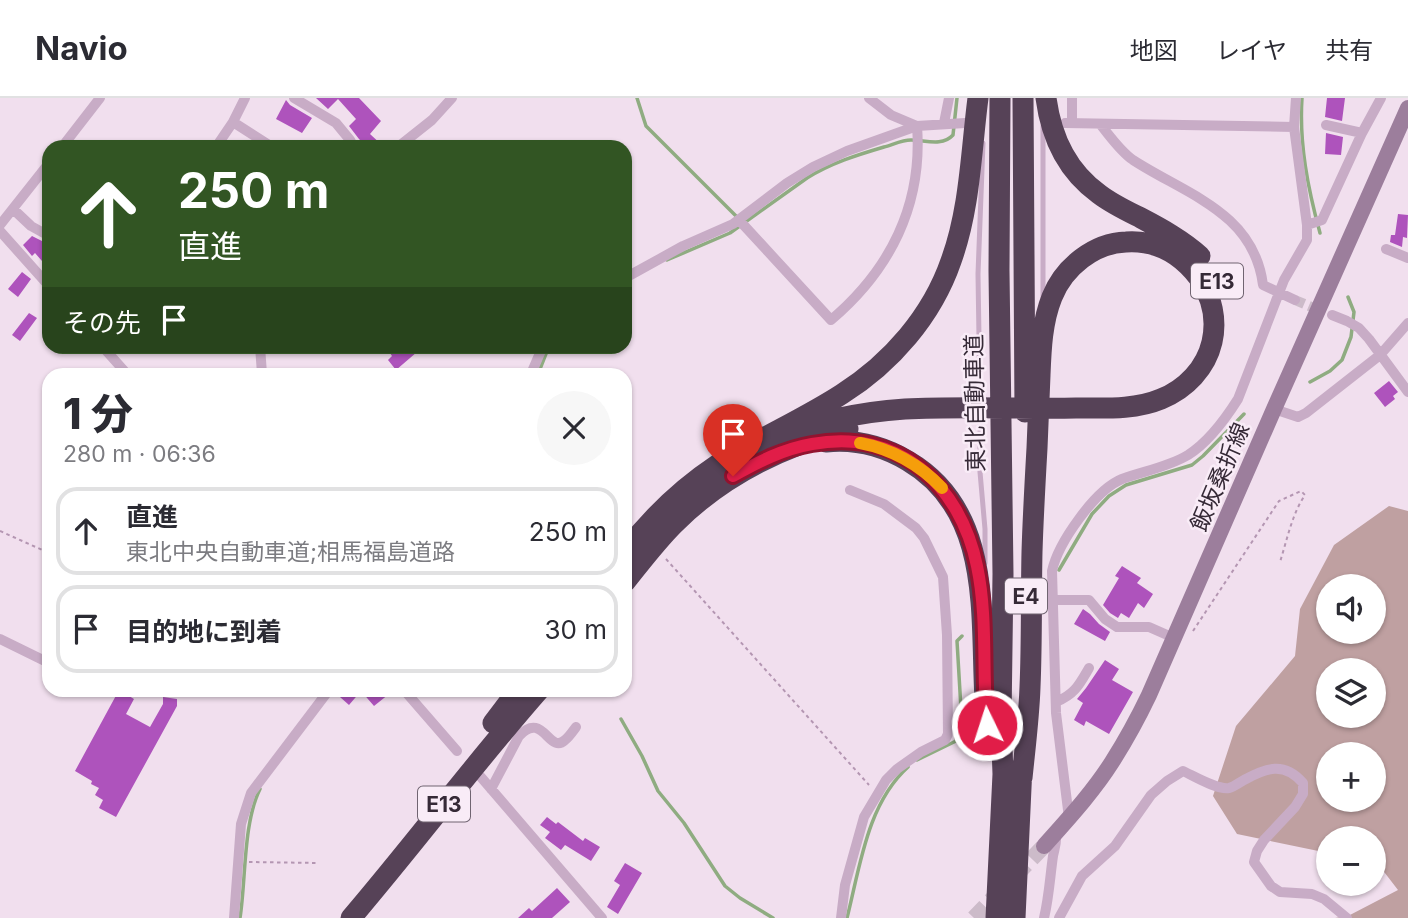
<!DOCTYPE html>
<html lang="ja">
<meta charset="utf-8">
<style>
body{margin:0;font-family:Inter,"Noto Sans JP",sans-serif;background:#f7f7f7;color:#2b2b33;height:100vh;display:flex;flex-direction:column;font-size:26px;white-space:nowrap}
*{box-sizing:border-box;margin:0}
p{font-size:23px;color:#7c7c81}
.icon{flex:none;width:38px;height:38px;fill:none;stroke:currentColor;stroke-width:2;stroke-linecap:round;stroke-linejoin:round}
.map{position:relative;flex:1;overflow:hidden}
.panel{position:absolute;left:42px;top:270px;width:590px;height:329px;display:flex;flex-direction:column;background:#fff;border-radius:21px;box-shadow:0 2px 5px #0004}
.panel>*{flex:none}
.hud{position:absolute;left:42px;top:42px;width:590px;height:214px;border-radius:21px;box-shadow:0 2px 5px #0004;background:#325523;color:#fff;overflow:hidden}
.tools{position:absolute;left:1316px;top:476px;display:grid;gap:14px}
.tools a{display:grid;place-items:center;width:70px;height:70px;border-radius:50%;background:#fff;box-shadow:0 2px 5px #0004;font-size:35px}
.pin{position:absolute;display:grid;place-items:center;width:60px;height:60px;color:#fff;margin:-72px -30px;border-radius:50% 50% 50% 0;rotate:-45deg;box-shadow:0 0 7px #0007}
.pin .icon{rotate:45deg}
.me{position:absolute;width:77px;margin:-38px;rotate:356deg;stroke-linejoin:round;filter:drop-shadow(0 0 5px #0008)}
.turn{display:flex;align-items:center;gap:24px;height:147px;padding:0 21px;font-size:32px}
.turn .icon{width:91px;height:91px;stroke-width:2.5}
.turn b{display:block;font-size:49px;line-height:60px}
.then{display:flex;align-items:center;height:66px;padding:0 21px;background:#0003;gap:14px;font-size:26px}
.round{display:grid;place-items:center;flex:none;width:74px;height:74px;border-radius:37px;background:#f7f7f7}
.headline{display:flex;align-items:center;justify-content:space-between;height:119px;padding:0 21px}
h1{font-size:42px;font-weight:800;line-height:52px}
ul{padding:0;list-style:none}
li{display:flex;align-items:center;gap:21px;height:88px;margin:0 14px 10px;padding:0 7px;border:4px solid #e1e1e2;border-radius:21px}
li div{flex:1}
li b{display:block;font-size:26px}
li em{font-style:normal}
header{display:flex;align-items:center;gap:42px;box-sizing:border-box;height:98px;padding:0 35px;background:#fff;border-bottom:2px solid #e1e1e2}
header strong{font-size:33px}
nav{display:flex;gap:38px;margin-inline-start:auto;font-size:24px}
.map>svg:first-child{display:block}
</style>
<header>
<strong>Navio</strong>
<nav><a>地図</a><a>レイヤ</a><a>共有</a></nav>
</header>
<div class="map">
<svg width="1408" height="820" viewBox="0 0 1408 820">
<rect width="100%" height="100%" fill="#f1dfee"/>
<path fill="#bfa0a1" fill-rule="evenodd" d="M1389 408 1408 413V820H1335L1348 818 1398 792 1378 766 1374 765V740H1328V755L1237 736 1213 698 1236 628 1295 558 1300 511 1334 447ZM1328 488H1374V534H1328ZM1328 572H1374V618H1328ZM1328 656H1374V702H1328Z"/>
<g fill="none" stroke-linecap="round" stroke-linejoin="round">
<path stroke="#8fac81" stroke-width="3.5" d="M637 0 646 28 736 118
M1302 0C1299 46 1308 91 1320 135
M667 162 730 135 807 80C831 65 857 57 884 49 892 47 902 42 911 42 925 42 942 49 953 37L957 0
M538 276 549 248
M1310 284 1330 273 1342 262 1351 239 1354 214 1348 199
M1059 472 1092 416 1109 398 1126 387 1192 367 1203 358 1244 316
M621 621 642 658 658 693 684 725 725 788 740 800 773 820
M917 662 956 643 961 611 957 543 962 538
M240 820C246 782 243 725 260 691
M847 820C860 769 867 706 908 669"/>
</g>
<path fill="#ae53bc" d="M316 0H359L381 23 370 36 384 49H367L359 41 349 28 356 21 338 1 328 11Z
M1327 0H1345L1342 23 1325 19Z
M286 2 290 7 312 20 302 35 276 21Z
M1326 35 1343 39 1341 57 1325 56Z
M1398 116 1408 117 1407 140 1403 139 1402 149 1390 144 1391 137H1395Z
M32 138 46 145 49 149V171L35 155 32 158 23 147Z
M22 174 31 181 18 199 8 191Z
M29 215 37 220 20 243 12 237Z
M398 248H424L396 272 388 262 392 258 390 255Z
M1389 283 1398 294 1393 298 1395 301 1385 309 1374 295Z
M1122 468 1141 480 1137 485 1153 496 1144 510 1138 505 1129 520 1121 515 1118 520 1110 515 1103 507 1119 480 1115 478Z
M1083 511 1090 516 1099 526 1110 534 1105 543 1074 526Z
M1105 562 1119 571 1112 582 1133 594 1109 636 1086 623 1084 628 1074 622 1083 605 1077 601 1086 590Z
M119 592 134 601 126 616 150 629 163 606V599L177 601V608L116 719 99 710 103 702 95 697 99 690 91 686 92 683 75 673Z
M346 592H394L374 608 361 593 349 607 340 599Z
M547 719 556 726 558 724 583 743 585 740 600 749 591 763 565 747 561 752 545 740 550 734 540 727Z
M625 765 642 775 618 816 607 809 620 787 614 783Z
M557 790 570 804 552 820H518L529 810 532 813Z"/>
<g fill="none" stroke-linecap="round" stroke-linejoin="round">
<path stroke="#ccbbc9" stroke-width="10" stroke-dasharray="10 5" stroke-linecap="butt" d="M1295 202 1321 213"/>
<path stroke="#ccbbc9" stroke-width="16" stroke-dasharray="16 8" stroke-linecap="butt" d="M1015 778 1044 748
M974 820 999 794"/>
<path stroke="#b496b2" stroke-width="2" stroke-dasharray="3.5 3.5" stroke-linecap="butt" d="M0 433 49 455
M666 461 869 687
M1193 533 1279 403 1301 393 1305 397C1292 416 1287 442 1280 464
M249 764 318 765"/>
<path stroke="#c8acc6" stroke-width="5" d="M1043 28V200
M980 304 978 176 983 45
M980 314V374L985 431V465"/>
<path stroke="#c8acc6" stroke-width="10" d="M294 0 336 25 350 42 354 49
M869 0 891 17 917 28 965 25
M1072 0V25
M233 24 272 49
M944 25 949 0
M1065 25 1294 29
M1100 26C1110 38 1120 53 1133 62 1185 96 1254 114 1263 187L1295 202
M1326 27 1362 35
M62 49 100 0
M216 49 233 24 245 0
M398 49 432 22 452 0
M13 111 31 128 49 138
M0 127 49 65
M1307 127 1322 122 1362 35 1381 0
M0 133 49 188
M1386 151 1408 160
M625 180 683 148 733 126 787 85 813 69 847 53 917 28C923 107 890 172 831 222L739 122
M1332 217 1347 223 1359 230 1369 241 1408 294
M102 248 127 276
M260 248 262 276
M531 276 543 248
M1274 311 1298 319 1306 315 1380 257 1408 225
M1054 502H1089L1105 521 1117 529H1149L1174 540
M0 541 49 565
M165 592 190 594 192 592
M404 592 457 653
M1056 604C1075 596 1079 587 1089 570
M480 678 602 820
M491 691 519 638C543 612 549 657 565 642 569 639 573 633 576 629
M1069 720 1056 615 1052 473C1058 445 1095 392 1122 381 1144 373 1168 369 1188 357 1207 345 1226 320 1238 301L1284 182 1307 142V127L1294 29 1296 0
M234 820 241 726 251 695 329 592
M841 820 845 787 864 719 886 682 897 671 921 654 945 642 948 636 947 537 943 479 924 440 916 430 884 406 850 392
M1044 820C1049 799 1050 779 1053 758 1055 749 1057 744 1056 735
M1059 820 1082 778 1115 748 1151 697 1167 683 1183 673C1194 678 1217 692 1229 690 1234 689 1240 684 1244 682 1266 670 1284 663 1303 685V696L1295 709 1264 742 1257 753 1254 764 1271 788 1280 794 1312 796 1324 801 1347 820"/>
<path stroke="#9c7e9c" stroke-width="16" d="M1044 748C1068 721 1093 694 1112 664 1126 642 1138 620 1149 597L1274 311 1408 10"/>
<path stroke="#564257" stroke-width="21" d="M1023 0 1025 314
M1046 0C1051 38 1067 73 1099 96 1112 106 1127 113 1141 120 1162 131 1182 142 1200 158
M762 341C810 326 855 314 905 311 962 308 1019 311 1076 310 1104 310 1135 312 1161 301 1186 291 1206 270 1212 244 1217 222 1212 199 1199 180 1181 156 1157 142 1126 144 1094 145 1064 169 1052 199 1042 224 1041 251 1040 277 1039 301 1038 326 1037 350 1035 385 1033 420 1032 454 1031 499 1032 544 1030 589 1029 619 1025 650 1022 680
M826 344C855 341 883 348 908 363 993 413 980 517 985 601 985 617 988 634 989 650
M625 454C651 420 681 391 717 367 757 341 802 322 842 296 891 265 932 218 951 163 970 111 971 54 978 0
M625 484C641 464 656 444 674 426 722 378 783 348 848 331
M493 625 518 592
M351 820C415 745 474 666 539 592
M996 820 1003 676 1001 621 1003 476 999 173 1000 0
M1015 820 1022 668"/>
</g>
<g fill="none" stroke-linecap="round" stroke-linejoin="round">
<g stroke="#92132f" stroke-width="18">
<path id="route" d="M733 378C758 364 783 351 812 346 898 330 960 386 977 468 988 520 982 575 987 627"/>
</g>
<use href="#route" stroke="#e11d48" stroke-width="12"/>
<path stroke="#f59e0b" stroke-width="12" d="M860 345C892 351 919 366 942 390"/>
</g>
<g text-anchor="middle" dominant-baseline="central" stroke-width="5" stroke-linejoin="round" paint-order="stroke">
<g fill="#f9ecf7" stroke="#706471" stroke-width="2">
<rect x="1191" y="165.5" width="52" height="35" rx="5"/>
<rect x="1005" y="480.5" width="42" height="35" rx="5"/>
<rect x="418" y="688.5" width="52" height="35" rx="5"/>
</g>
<g font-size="21" font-weight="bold" fill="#362a37">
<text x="1217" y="183">E13</text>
<text x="1026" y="498">E4</text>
<text x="444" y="706">E13</text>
</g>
<g font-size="23" fill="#362a37" stroke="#f9ecf7">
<text transform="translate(975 305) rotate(-91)">東北自動車道</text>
<text transform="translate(1220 379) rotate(-67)">飯坂桑折線</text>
</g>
</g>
</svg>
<div class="tools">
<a><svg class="icon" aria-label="sound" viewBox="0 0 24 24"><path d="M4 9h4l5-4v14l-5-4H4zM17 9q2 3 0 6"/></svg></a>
<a><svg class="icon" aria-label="layers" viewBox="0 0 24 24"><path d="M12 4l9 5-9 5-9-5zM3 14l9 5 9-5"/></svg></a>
<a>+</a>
<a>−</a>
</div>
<div class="pin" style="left:733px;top:378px;background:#d93025"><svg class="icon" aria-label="arrive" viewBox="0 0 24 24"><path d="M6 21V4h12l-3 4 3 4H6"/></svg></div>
<svg class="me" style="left:987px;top:627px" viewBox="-20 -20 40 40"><circle r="17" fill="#e11d48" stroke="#fff" stroke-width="3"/><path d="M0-11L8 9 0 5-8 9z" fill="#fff"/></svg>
<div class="hud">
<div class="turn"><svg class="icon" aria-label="ahead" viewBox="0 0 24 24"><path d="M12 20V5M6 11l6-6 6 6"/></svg><div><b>250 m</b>直進</div></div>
<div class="then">その先<svg class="icon" aria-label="arrive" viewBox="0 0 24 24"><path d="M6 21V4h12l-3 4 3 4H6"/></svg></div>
</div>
<section class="panel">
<div class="headline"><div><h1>1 分</h1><p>280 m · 06:36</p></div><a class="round"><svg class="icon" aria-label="close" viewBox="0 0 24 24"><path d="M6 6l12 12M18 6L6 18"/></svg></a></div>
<ul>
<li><svg class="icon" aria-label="ahead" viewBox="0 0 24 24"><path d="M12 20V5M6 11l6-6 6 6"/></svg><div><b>直進</b><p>東北中央自動車道;相馬福島道路</p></div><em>250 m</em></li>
<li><svg class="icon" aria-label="arrive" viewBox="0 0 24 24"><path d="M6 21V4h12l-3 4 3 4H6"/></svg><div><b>目的地に到着</b></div><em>30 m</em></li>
</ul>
</section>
</div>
